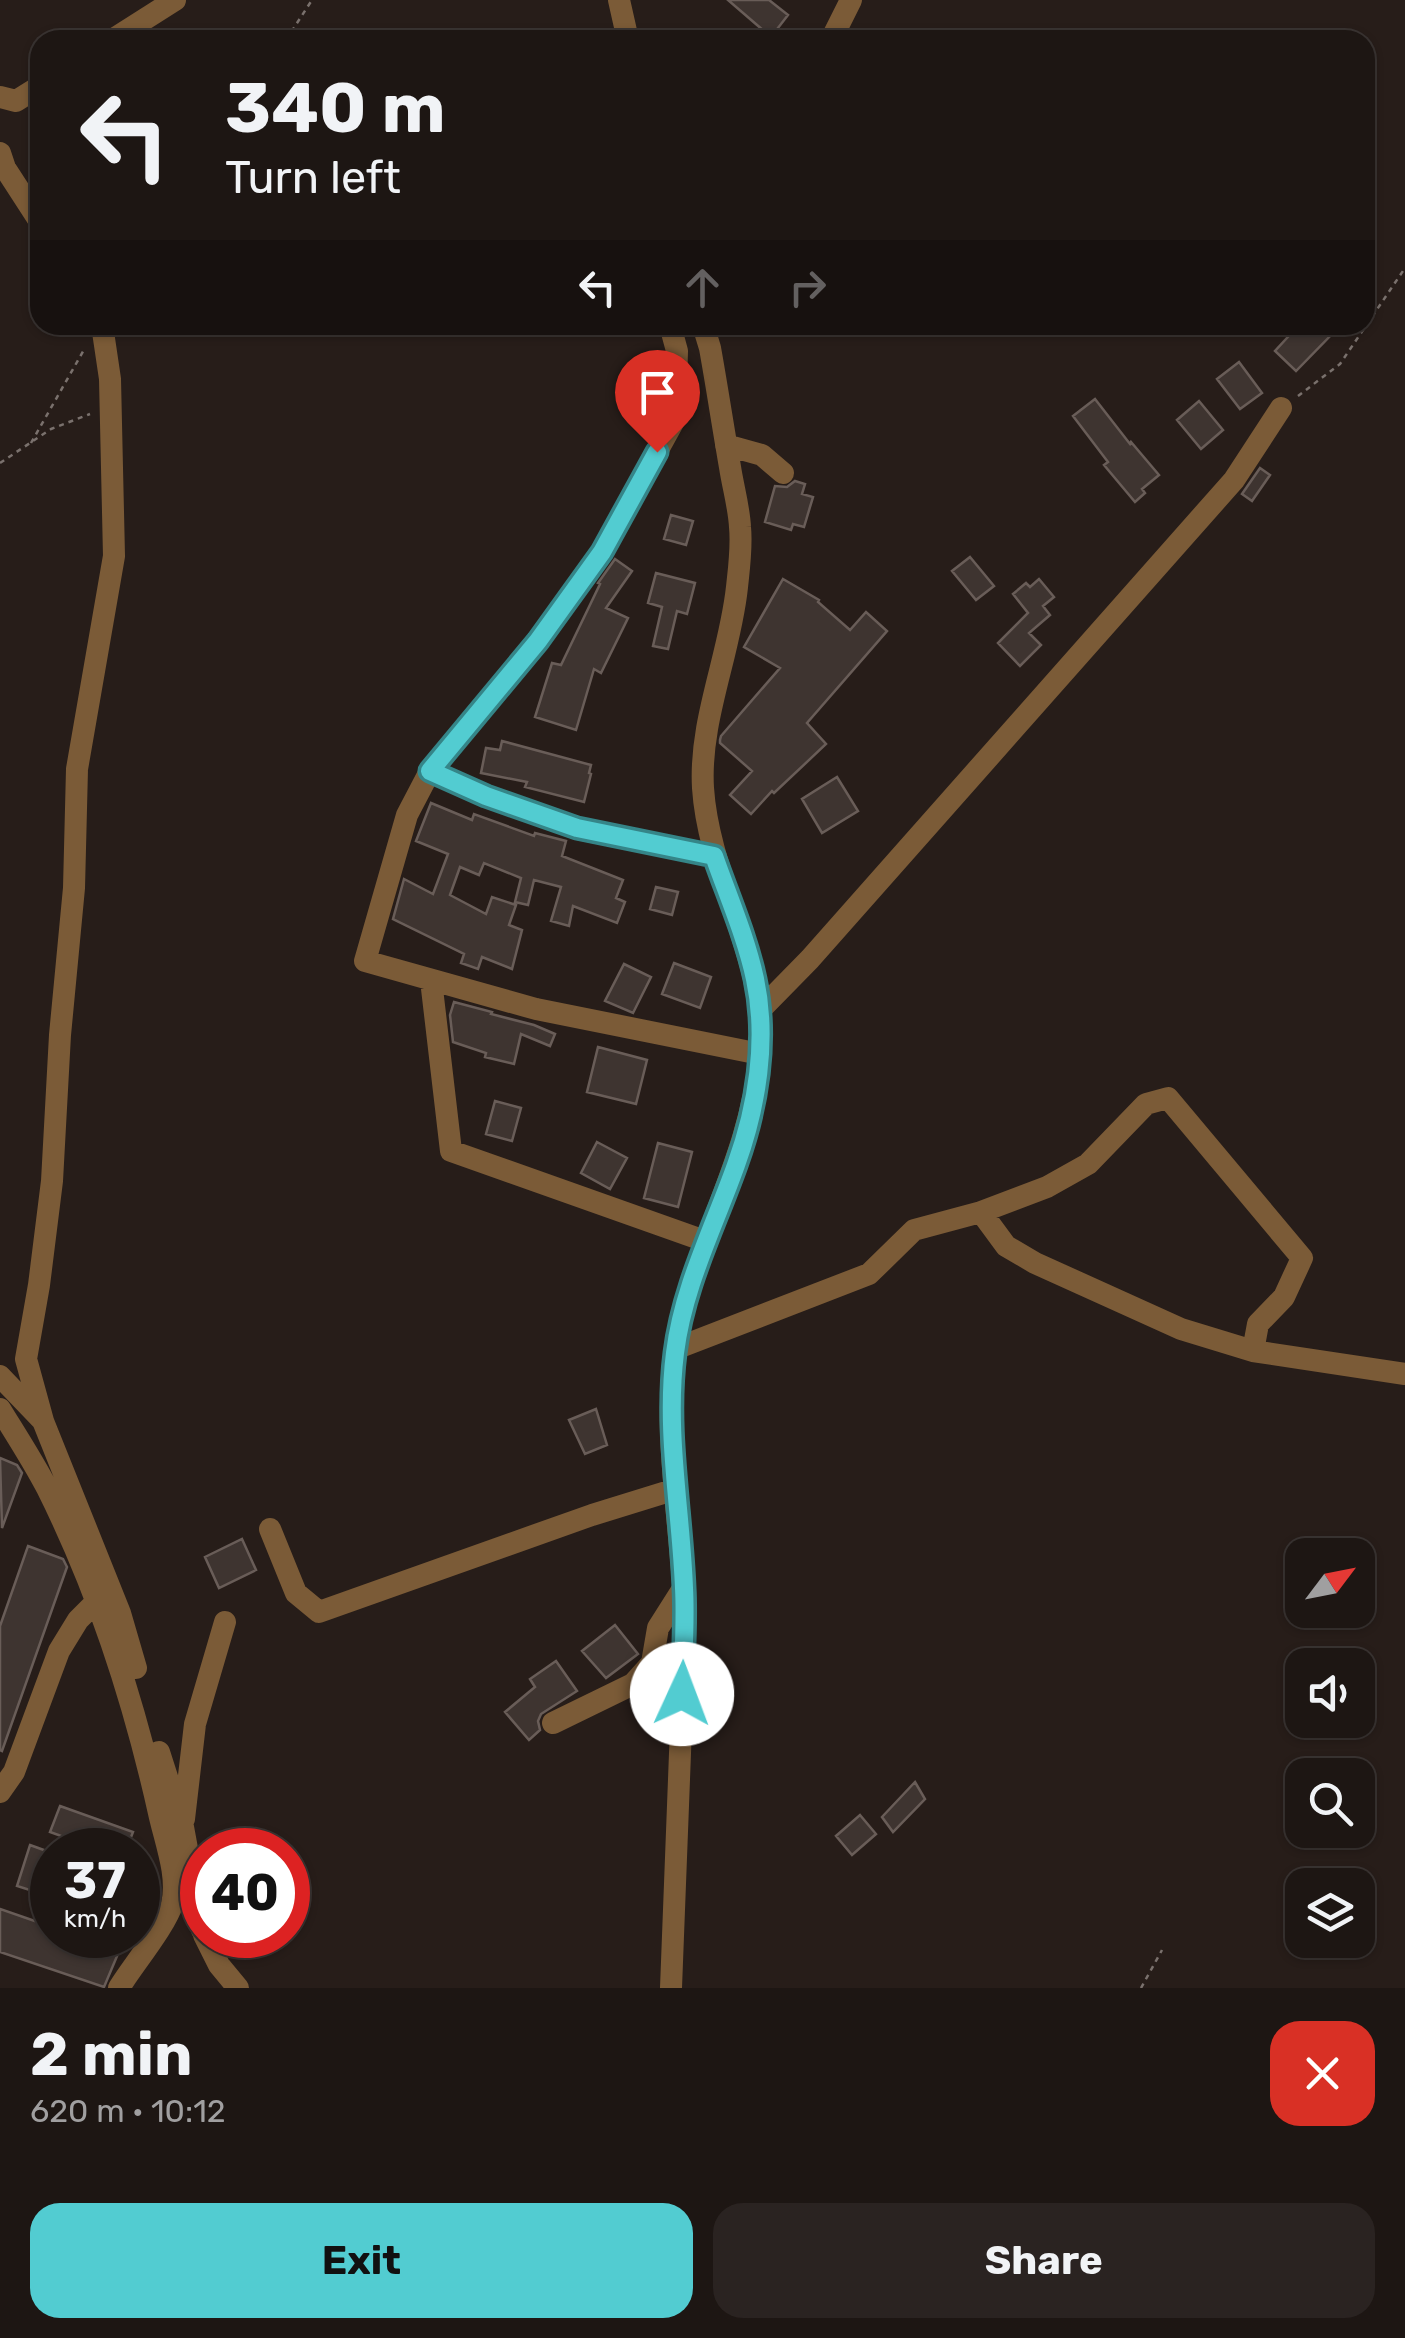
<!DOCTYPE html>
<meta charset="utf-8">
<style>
body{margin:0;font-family:Rubik,sans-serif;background:#2a2321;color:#f1f3f6;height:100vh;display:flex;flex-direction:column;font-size:38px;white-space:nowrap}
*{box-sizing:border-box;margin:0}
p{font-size:32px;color:#a09fa0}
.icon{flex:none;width:55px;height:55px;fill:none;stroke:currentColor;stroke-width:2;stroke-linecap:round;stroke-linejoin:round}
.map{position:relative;height:1988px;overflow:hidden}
.sheet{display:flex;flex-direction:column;background:#1d1613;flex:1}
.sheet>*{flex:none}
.top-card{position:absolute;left:30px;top:30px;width:1345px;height:305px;border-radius:30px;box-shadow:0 2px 8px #0004,0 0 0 2px #3b3533;background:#1d1613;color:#f1f3f6;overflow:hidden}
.needle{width:65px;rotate:58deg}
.tools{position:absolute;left:1285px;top:1538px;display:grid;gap:20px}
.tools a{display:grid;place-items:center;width:90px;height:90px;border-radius:20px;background:#1d1613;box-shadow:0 2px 8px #0004,0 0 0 2px #3b3533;font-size:50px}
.speed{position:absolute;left:30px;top:1828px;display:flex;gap:20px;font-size:50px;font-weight:700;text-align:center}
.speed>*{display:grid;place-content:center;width:130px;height:130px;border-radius:50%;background:#1d1613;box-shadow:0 2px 8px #0004,0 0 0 2px #3b3533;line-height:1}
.speed small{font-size:25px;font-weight:400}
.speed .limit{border:15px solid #d22;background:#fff;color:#111}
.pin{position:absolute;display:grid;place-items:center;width:85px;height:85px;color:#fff;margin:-102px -42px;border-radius:50% 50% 50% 0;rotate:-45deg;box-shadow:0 0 10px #0007}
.pin .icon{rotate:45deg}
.me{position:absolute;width:110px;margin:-55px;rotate:2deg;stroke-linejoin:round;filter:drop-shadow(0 0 8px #0008)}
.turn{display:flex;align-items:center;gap:35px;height:210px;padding:0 30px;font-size:45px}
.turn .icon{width:130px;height:130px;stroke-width:2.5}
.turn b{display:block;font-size:70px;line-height:85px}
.lanes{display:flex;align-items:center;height:95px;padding:0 30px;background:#0003;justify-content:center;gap:50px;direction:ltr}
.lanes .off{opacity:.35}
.round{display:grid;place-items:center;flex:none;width:105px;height:105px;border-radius:30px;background:#2a2321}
.summary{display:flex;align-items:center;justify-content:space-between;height:170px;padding:0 30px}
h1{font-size:60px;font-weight:700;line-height:75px}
.primary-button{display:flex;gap:20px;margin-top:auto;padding:20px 30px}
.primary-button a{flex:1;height:115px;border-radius:30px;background:#52ccd1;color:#111;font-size:40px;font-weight:700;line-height:115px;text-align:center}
.primary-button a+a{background:#2a2321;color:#f1f3f6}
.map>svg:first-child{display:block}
</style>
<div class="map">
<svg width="1405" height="1988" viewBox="0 0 1405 1988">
<rect width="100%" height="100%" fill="#271d19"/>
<path fill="#3e3430" stroke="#695d58" stroke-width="2.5" d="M728 0H769L788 15 771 37Z
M1299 325H1327L1334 332 1296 371 1275 351Z
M1239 362 1262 393 1240 409 1217 379Z
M1095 399 1130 444 1131 442 1159 475 1142 489 1145 493 1135 502 1104 465 1108 462 1073 416Z
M1199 401 1223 430 1201 449 1177 420Z
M1260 468 1270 475 1252 501 1242 494Z
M795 481 805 484 802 494 813 497 804 527 793 524 791 530 765 522 775 486 787 487Z
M671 515 693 521 686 545 664 539Z
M970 557 994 586 976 600 952 571Z
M615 559 632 571 606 608 628 618 601 673 594 669 576 730 535 717 552 663 561 665 600 584 598 583Z
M656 573 695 583 687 614 677 611 668 649 653 646 662 607 648 603Z
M783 579 819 600 818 602 850 630 866 612 887 631 807 723 826 744 774 793 772 791 751 814 730 795 752 771 720 743V740L721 736 780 668 744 647Z
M1039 579 1054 597 1043 606 1050 615 1029 633 1041 645 1020 666 998 643 1028 613 1013 594 1026 583 1030 587Z
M502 741 591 765 589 773 591 774 584 802 525 787 527 782 481 773 486 748 500 750Z
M837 777 858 811 822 833 802 799Z
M431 803 472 820 474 814 534 836 535 833 566 841 562 856 623 880 616 898 625 902 617 923 573 906 569 926 551 921 561 887 534 880 528 905 515 902 521 878 484 863 479 875 460 867 450 895 486 914 492 897 516 905 509 925 522 930 512 969 482 957 478 969 461 963 464 954 393 919 404 879 433 894 448 854 416 841Z
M656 887 678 892 672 915 650 909Z
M674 963 711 977 700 1008 662 994Z
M624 964 651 977 633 1013 605 1001Z
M454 1002 492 1012 491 1014 534 1025 555 1034 550 1046 521 1034 514 1064 485 1057 486 1053 453 1042 450 1015Z
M598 1047 647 1060 636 1104 587 1092Z
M495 1101 521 1108 512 1141 486 1134Z
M597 1142 627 1158 610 1189 581 1173Z
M658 1143 692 1152 678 1207 644 1198Z
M596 1409 607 1445 585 1454 569 1420Z
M0 1458 17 1465 22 1473 2 1528Z
M242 1539 256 1570 219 1588 205 1557Z
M28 1546 63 1559 67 1567 2 1751 0 1750V1626Z
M615 1625 638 1654 606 1678 582 1651Z
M556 1661 577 1691 541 1714 538 1721 540 1730 529 1740 505 1712 535 1687 530 1679Z
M915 1782 925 1799 893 1832 882 1817Z
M60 1806 133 1832 126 1850H100L50 1832Z
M860 1815 876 1834 852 1855 836 1836Z
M30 1845 52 1853V1897L17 1886Z
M138 1881 153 1886 140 1926 138 1925Z
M0 1909 52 1927V1935H77L120 1949 104 1987 0 1952Z"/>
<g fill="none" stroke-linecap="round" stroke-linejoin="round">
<path stroke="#7a716d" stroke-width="2.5" stroke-dasharray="5 5" stroke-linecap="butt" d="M286 40 312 0
M1298 396 1340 364 1405 268
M31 443 85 348
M0 463 51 429 90 414
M1141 1988 1162 1950"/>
<path stroke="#7b5b37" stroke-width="22" d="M619 0 628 40
M112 40 175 0
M831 40 851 0
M0 97 16 101 40 86
M0 153 5 168 40 222
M670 325 677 351 675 419 602 551 538 641 430 771 407 815 365 961 536 1009 760 1054
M726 445 762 455 783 473
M430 771 486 796 577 829 714 856
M431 980 451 1151 705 1241
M760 1010 810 959 1234 480 1281 408
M981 1212 1047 1187 1088 1164 1146 1104 1168 1098 1302 1258 1284 1297 1258 1324 1253 1351
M675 1349 869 1274 914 1230 981 1212 1006 1246 1035 1263 1181 1329 1253 1351 1405 1374
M0 1376 43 1421 120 1613 136 1668
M0 1409C16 1435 33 1461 47 1488 99 1592 134 1701 159 1813 165 1841 179 1876 172 1904 167 1924 131 1968 119 1988
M43 1421 26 1359 39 1285 52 1181 60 1035 74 888 77 769 114 556 110 379 102 325
M270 1529 296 1593 319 1612 592 1515 676 1489
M553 1723 633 1684 652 1663 658 1628 684 1587
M159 1752 183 1827 202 1930
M0 1792 14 1772 59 1651 78 1620 97 1601
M184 1819 195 1724 225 1622
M204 1935 219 1965 238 1988
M671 1988 685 1623C683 1527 658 1423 679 1328 700 1234 752 1151 760 1053 768 960 709 880 703 788 699 720 730 655 737 587 739 568 742 547 740 527 739 507 733 487 730 467 723 427 717 387 710 348L703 325"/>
</g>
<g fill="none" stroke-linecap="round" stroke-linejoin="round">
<g stroke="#358588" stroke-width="25">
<path id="route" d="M657 452 602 552 538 641 430 771 486 796 577 828 714 856C728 896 746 937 755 979 768 1040 757 1107 736 1165 714 1227 683 1287 675 1353 665 1431 681 1510 684 1588 686 1623 683 1659 682 1694"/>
</g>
<use href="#route" stroke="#52ccd1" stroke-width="18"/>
</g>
</svg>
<div class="tools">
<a><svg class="needle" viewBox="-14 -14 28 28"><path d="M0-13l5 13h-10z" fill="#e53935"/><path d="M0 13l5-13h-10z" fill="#a09fa0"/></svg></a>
<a><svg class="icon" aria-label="sound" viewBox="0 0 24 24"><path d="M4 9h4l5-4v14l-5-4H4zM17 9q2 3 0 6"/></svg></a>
<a><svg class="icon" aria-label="search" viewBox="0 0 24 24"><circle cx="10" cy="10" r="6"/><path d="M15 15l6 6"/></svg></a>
<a><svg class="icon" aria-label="layers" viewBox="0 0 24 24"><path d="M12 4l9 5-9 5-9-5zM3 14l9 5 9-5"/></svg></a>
</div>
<div class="speed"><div>37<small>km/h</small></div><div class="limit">40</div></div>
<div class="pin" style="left:657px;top:452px;background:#d93025"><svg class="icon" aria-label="arrive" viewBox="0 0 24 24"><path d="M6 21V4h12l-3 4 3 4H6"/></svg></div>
<svg class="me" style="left:682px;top:1694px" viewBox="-20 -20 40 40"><circle r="19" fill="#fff"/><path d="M0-13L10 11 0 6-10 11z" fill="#52ccd1"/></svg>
<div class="top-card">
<div class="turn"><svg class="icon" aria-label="left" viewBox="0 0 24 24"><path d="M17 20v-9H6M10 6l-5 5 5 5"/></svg><div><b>340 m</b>Turn left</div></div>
<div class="lanes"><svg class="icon" aria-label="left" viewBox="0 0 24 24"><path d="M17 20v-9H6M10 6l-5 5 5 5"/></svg><svg class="icon off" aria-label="ahead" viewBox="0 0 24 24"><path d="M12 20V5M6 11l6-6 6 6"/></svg><svg class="icon off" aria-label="right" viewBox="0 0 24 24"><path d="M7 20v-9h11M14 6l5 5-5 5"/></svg></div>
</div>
</div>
<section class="sheet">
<div class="summary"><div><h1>2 min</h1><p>620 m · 10:12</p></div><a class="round" style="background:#d93025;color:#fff"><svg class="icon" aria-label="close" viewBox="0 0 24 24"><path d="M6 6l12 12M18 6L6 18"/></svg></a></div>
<div class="primary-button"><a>Exit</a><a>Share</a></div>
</section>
